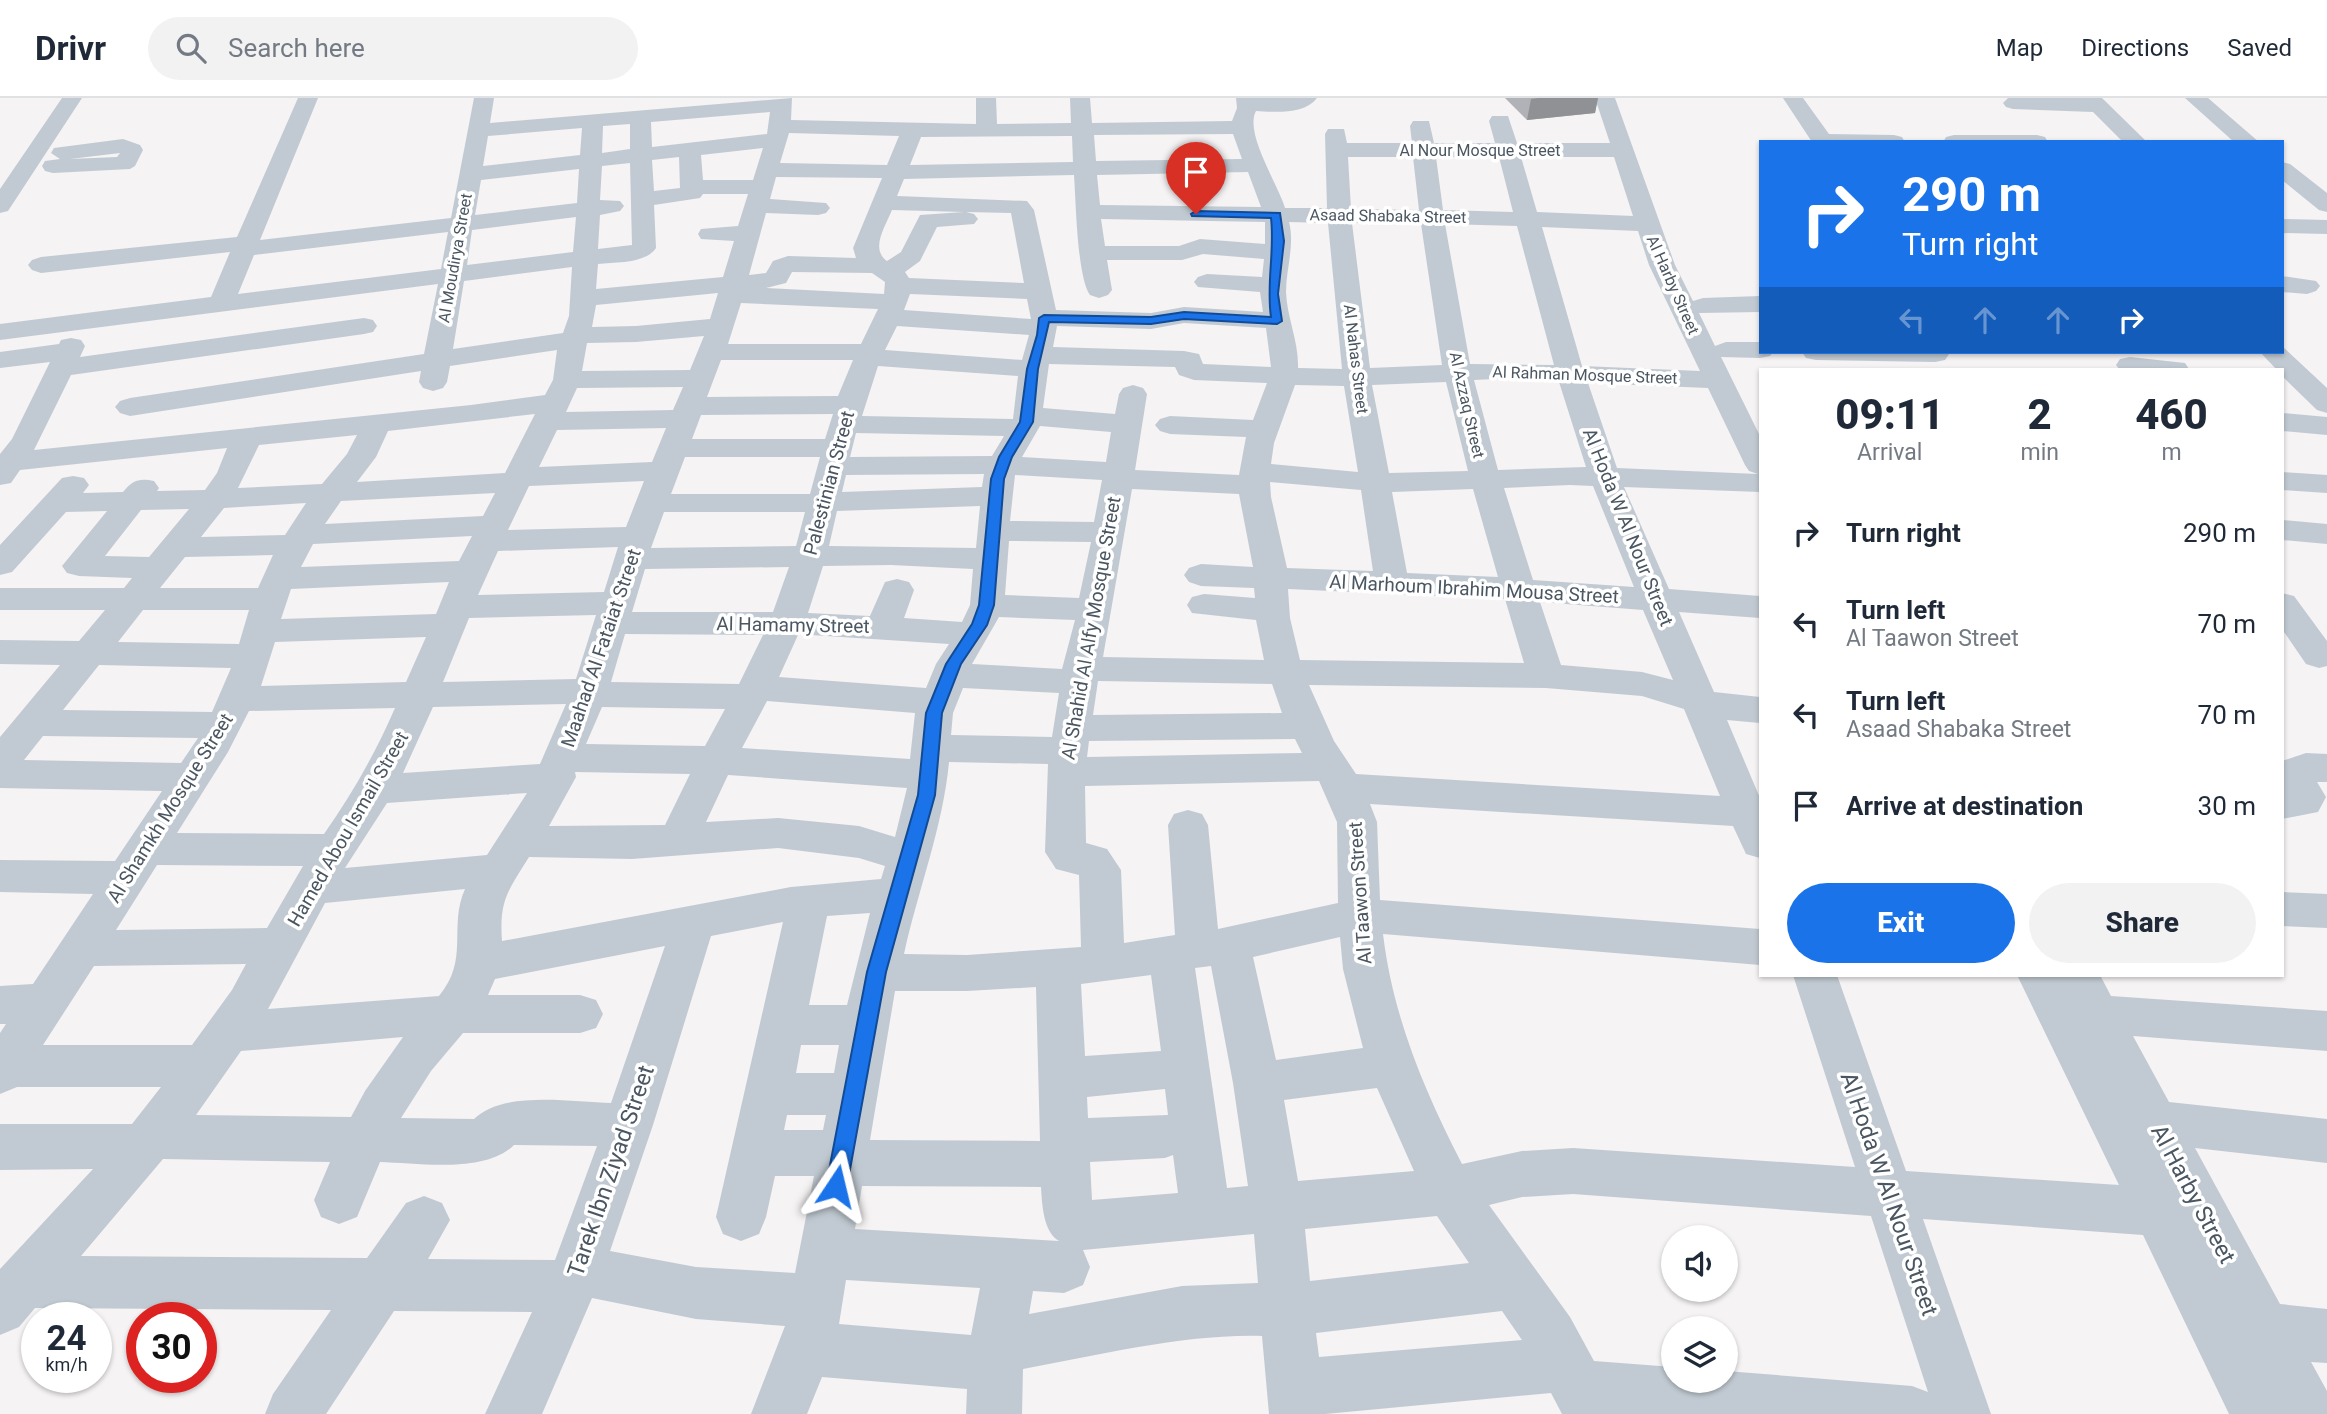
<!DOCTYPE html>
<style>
body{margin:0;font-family:Roboto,sans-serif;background:#f2f2f3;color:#1f2937;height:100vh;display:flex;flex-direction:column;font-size:26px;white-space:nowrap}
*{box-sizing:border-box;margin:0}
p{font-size:23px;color:#747a83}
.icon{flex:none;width:38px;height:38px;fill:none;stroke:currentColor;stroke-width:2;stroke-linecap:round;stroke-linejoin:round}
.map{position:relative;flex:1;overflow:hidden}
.sheet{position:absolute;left:1759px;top:270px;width:525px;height:609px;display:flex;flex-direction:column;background:#fff;border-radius:0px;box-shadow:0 2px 5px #0004}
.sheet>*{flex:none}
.hud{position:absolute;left:1759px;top:42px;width:525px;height:214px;border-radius:0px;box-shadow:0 2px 5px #0004;background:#1a73e8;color:#fff;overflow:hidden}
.fabs{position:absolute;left:1661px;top:1127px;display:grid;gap:14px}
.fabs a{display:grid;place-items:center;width:77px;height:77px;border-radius:50%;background:#fff;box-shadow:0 2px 5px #0004;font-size:35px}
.speed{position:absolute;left:21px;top:1204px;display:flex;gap:14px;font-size:35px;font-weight:700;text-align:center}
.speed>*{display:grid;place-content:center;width:91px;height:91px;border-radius:50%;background:#fff;box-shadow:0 2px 5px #0004;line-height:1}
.speed small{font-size:18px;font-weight:400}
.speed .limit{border:10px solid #d22;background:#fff;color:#111}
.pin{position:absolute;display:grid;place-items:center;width:60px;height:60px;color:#fff;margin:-72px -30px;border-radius:50% 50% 50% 0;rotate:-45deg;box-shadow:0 0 7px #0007}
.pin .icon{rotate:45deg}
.me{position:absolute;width:77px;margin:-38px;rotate:10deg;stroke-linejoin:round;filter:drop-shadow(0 0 5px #0008)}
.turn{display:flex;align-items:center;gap:24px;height:147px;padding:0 28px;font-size:32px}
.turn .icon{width:91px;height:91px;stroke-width:2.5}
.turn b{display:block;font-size:49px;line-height:60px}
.lanes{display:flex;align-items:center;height:66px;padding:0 28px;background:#0003;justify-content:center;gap:35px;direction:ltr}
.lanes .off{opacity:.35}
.eta{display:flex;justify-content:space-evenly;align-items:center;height:119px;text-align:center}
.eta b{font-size:42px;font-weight:800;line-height:49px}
.primary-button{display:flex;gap:14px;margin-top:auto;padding:14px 28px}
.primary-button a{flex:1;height:80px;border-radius:42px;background:#1a73e8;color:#fff;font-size:28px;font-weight:800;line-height:80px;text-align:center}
.primary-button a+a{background:#f2f2f3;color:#1f2937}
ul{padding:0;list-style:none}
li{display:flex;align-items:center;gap:21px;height:91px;padding:0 28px}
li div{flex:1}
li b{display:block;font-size:26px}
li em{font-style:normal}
header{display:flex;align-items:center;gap:42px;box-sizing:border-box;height:98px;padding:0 35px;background:#fff;border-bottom:2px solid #e0e1e3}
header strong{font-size:33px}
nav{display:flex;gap:38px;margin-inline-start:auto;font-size:24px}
.search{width:490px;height:63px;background:#f2f2f3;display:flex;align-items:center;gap:18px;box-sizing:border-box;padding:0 24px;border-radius:38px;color:#747a83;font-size:26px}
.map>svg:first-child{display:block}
</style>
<header>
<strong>Drivr</strong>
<div class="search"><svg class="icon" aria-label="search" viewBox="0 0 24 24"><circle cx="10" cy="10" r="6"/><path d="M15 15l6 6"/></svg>Search here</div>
<nav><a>Map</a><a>Directions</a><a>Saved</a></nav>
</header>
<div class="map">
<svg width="2327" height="1316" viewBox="0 0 2327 1316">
<rect width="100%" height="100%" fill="#f5f3f3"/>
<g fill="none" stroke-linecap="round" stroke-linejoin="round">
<path fill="#c1cad2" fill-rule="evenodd" d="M62 0H82L8 113 0 115V91Z
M298 0H318L260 142 451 120 474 0H494L490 25 792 0 791 22 976 26V0H996L997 26 1071 25 1070 0H1090L1092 25 1232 23 1237 10 1236 0H1317C1304 17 1275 14 1256 13 1244 35 1278 86 1285 110H1327L1325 36 1328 31H1344L1347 45H1412L1410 28 1413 23H1429L1434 45H1495L1489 23 1492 18H1508L1517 45H1610L1595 0H1615L1675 167 1693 203 1703 200 1760 198V214L1699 215 1715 248 1726 244H1760V254H1773L1770 258 1760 260 1721 259 1760 338V394L1624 389 1669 491 1760 498V520L1679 514 1714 594 1760 599V625L1727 622 1760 700V760L1746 756 1733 728 1370 706 1377 724 1380 802 1760 831V867L1383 836C1393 919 1424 992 1462 1066L1522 1053 1573 1050 1855 1069 1793 877H1837L1906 1073 2119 1087 2017 877H2100L2111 898 2327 913V953L2133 938 2169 1004 2327 1021V1065L2195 1050 2280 1206 2327 1211V1265L2311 1264 2327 1293V1316H2229L2143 1137 1923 1121 1991 1316H1562L1551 1295 1325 1316H1269L1262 1238C1182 1236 1102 1257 1023 1271L1022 1316H966L967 1291 822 1279 807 1316H751L785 1228 696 1221 592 1200 542 1316H485L532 1214 394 1213 326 1316H265L273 1296 331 1212 35 1210 19 1229 0 1237V1171L93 1071 0 1072V1026H132L161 989H17L0 996V935L6 926H0V888L33 886 93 796 0 794V762L115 763 162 693 0 690V639L60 567 0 566V542L79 543 105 512H0V490H124L132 480 79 478 67 475 62 468 107 413 66 414 12 474 0 477V447L62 380 73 378 84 380 89 387 83 395 123 394C133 382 139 380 154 383L159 390 157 393 205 392 217 375 227 350 20 372 11 385 0 387V356L12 341 50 264 0 270V254L59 246 61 242 71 240 81 242 85 248 80 259 364 220 373 222 377 228 373 234 364 236 71 277 34 352 471 307 545 297 553 282 557 252 450 268 447 284 443 290 433 293 423 290 419 284 421 273 130 318 120 315 115 309 120 303 130 300 424 256 438 186 0 242V226L211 199 230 154 41 175 32 172 28 167 32 162 41 159 237 139ZM770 14 767 36 652 49 651 24ZM630 26V51L602 55 603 28ZM582 30 580 57 483 68 488 38ZM789 35 899 38 887 67 780 65ZM1233 36 1242 61 1096 63 1094 37ZM1072 38 1073 64 910 67 921 39ZM763 50 753 82H703L701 57ZM679 59 680 90 654 93 652 62ZM1348 59H1413L1419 112 1351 111ZM1436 59H1499L1513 114 1443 112ZM1521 59H1614L1633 118 1537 114ZM630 65 632 147 598 151 600 117 620 113 624 108 620 103 600 102 602 68ZM579 71 577 105 475 117 481 82ZM1248 74 1261 109 1100 107 1097 77ZM1074 77C1076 103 1077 179 1090 197L1099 200 1108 197 1112 192 1107 162H1182L1203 156 1264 161 1262 179 1207 176 1198 179 1194 184 1198 189 1260 194 1263 214 1184 209 1151 215 1056 212 1034 112 1027 103 897 98 904 81ZM776 79 882 80 853 150 856 160 788 158 773 163 766 175 749 177 766 115 818 117 826 115 830 110 826 105 770 101ZM703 96H748L738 128 701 131 698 136 701 141 734 143 723 179 596 191 598 166C615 164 645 166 656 150L654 107 700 100ZM892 112 964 114 920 117 901 154 887 163C870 151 885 129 892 112ZM966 114 1011 115 1024 185 909 180 905 174 920 163 937 129 974 126 978 121 974 116ZM576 119 573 154 467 167 472 132ZM1101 121 1265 124V146L1200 141 1179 148H1105ZM1289 124 1328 125 1342 271 1298 270C1299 244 1287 220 1286 194 1286 171 1295 147 1289 124ZM1352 125 1421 126 1442 267 1370 270ZM1445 126 1517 128 1554 267 1470 266ZM1542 129 1638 133 1649 167 1700 273 1582 268ZM448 134 441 171 238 196 254 157ZM572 169 569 218 563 235 453 251 464 183ZM792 174 872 175 885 184 884 196 766 190 786 185ZM718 195 710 221 636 228 592 229 596 207ZM910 196 1027 201 1031 221 904 212ZM741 205 878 211 861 246H728ZM1184 225 1266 230 1271 269 1203 266 1199 256 1184 253 1053 249 1057 228 1151 231ZM897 228 1029 237 1022 262 885 252ZM704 238 690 272 582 273 587 245 636 244ZM721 262H853L838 298 707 299ZM1049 266 1175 269 1179 277 1194 282 1267 285 1253 322 1170 318 1160 321 1155 327 1160 333 1170 336 1246 339 1239 377 1135 372 1147 296 1143 290 1133 287 1123 290 1119 296 1115 316 1043 310ZM878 268 1018 278 1013 321 862 318ZM1495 281 1559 284 1586 369 1498 372 1474 282ZM1446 284 1468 373 1389 375 1372 287ZM1588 285 1708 290 1745 367 1749 373 1758 376 1617 370ZM1295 287 1344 288 1358 374 1271 366 1274 345ZM683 289 673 312 566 314 577 290ZM535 316 505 375 357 384 376 359 388 333ZM833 316 825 341H692L701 317ZM1040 328 1111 334 1106 364 1022 359ZM666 330 652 364 539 369 557 332ZM856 335 1004 338 992 358 850 359ZM357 337 347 356 322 386 238 390 259 347ZM685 359H820L810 396H671ZM984 376 982 389 842 394 846 377ZM1015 377 1102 382 1094 424 1010 423ZM644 383 626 429 508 432 529 388ZM1270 384 1361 392 1373 473 1287 470 1271 399ZM1570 387 1593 388 1634 489 1533 482 1504 390ZM1132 391 1239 396 1253 469 1201 466 1189 470 1184 477 1189 484 1201 488 1254 490 1255 500 1204 496 1192 499 1187 507 1192 515 1256 522 1264 562 1103 559ZM1473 391 1498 479 1407 475 1392 394ZM495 395 483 418 325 426 341 403ZM306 405 285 437 201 439 224 410ZM980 408 976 450 829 448 837 413ZM189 411 149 459 105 458 141 412ZM664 414H805L796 448 651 450ZM472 438 459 463 301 469 313 446ZM1009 443 1091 444 1079 500 1005 497ZM618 449 604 494 478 497 498 453ZM273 457 258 490H160L185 459ZM891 467 973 471 970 507 962 524 904 520 914 492 909 484 897 481 885 484 870 518 808 515 823 468ZM789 469 773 514H632L645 471ZM449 484 436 516 281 521 291 491ZM1288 491 1505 501 1524 565 1300 562 1290 520ZM1540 504 1643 512 1673 582 1642 574 1561 567ZM143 512H249L239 546 118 544ZM596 517 576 581 443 584 469 520ZM999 519 1075 522 1062 571 972 566ZM625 536 763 537 739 586 611 584ZM798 537H811L949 546 936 566 926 590 779 579ZM426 539 406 584 261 588 275 544ZM99 567 231 570 212 614 63 612ZM1098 583 1272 586 1282 615 1093 617ZM1309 587 1546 590 1642 598 1684 611 1720 698 1356 676 1334 643ZM963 590 1059 595 1052 639 951 637 953 615ZM767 603 915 615 910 661 742 650ZM566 606 540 666 403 675 433 609ZM602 609 725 611 705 648 586 646ZM395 610C375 656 352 696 324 736L177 735 228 654 249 613ZM43 638 198 640 181 665 24 662ZM1295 641 1302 655 1087 659 1089 643ZM949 664 1048 666 1045 754 1056 771 1079 777 1081 849 967 857 904 856C918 792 943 729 949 664ZM575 674 690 676 665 727 549 728 576 679ZM728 677 907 690 895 739 859 728 778 720 706 724ZM1319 683 1337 724 1338 805 1218 831 1208 727 1202 716 1188 712 1174 716 1168 727 1175 837 1124 845 1121 772 1107 751 1086 745 1085 688ZM527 695 487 757 345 770 387 705ZM778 750 859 760 885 768 881 781 791 789 502 843C499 802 508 793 529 759L632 761ZM157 767 303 768 267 830 116 832ZM465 791C448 829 470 861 439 898L268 911 325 805ZM870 815 847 907H809L827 818ZM783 824 716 1119 723 1136 741 1143 759 1136 766 1119 775 1078H814L795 1175 696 1169 610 1153 653 1027 711 838ZM1340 839 1343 871 1363 950 1276 962 1253 859ZM665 848 611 1005C572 1004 503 992 474 1021L401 1020 431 973 463 935H580L596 930 603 916 596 902 580 897H488L495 881ZM246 866 232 892 192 947H43L94 868ZM1211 868 1233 985 1248 1088 1227 1090 1195 870ZM1151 877 1161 953 1085 958 1081 886ZM1036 889 1040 1043 870 1042 895 893H967ZM403 939 365 993 351 1019 196 1017 241 953ZM801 947H839L834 975H796ZM1377 990 1414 1073 1298 1083 1284 1002ZM1165 991 1168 1017 1088 1020 1087 999ZM787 1017H826L823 1032H784ZM514 1047 597 1048 555 1162 428 1161 450 1122 442 1105 424 1098 406 1105 367 1160 81 1158 163 1061 330 1064 314 1102 321 1119 339 1126 357 1119 380 1064C418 1065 485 1076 514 1047ZM1173 1057 1178 1095 1092 1102 1090 1064 1165 1060ZM862 1088 1041 1089C1042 1105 1043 1134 1059 1143L855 1131ZM1573 1096 1871 1118 1928 1294 1912 1288 1726 1273V1283H1673V1269L1594 1263 1570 1219 1489 1107 1522 1099ZM1437 1118 1469 1165 1310 1183 1305 1131ZM1254 1136 1258 1185 1182 1188 1029 1216 1033 1193 1064 1195 1083 1187 1090 1169 1083 1152ZM846 1182 980 1190 971 1237 839 1226ZM1502 1213 1522 1242 1319 1259 1316 1235Z
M1783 0H1803L1829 36 1894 37 1902 39 1905 44H1812Z
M2008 0H2102L2147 44H2123L2093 14 2013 11 2006 9 2003 5Z
M2185 0H2208L2259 44H2234Z
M1954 37H2037L2045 39 2048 44H1943L1946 39Z
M123 41 140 47 143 52 135 68 130 71 53 75 45 73 42 68 45 63 60 61 51 55 54 50ZM120 55 117 59 70 61Z
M2282 64 2290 66 2327 95V114L2319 112 2282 82Z
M2282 121 2327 122V136L2282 135Z
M2282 178 2316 183 2320 188 2316 193 2307 196 2282 194Z
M2282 248 2327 290V315L2317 312 2282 278V271H2276L2260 254H2282Z
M1802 254H1947L1949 256 1945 262 1935 264 1816 262 1806 260Z
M2130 259 2185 265 2189 271H2119L2116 267 2120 261Z
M2282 315 2327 319V337L2282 333Z
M2282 374 2327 377V395L2282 392Z
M2282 422 2327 426V446L2282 442Z
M2282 495 2294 498 2327 543V568L2319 570 2306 566 2282 531Z
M2306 655 2327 656V684H2317L2326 699 2318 714 2282 721V663Z
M2282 794 2327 796V830L2282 828Z"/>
</g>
<path fill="#b0b2b7" d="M1505 0H1598L1595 15 1527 22Z"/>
<path fill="#909195" d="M1538 0H1598L1595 15 1527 22 1531 1Z"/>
<path fill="#1a73e8" stroke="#114b97" stroke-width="2" d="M1196 113 1280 115 1284 143 1278 196 1282 223 1277 226 1184 221 1151 226 1049 224 1038 271 1033 324 1012 359 1004 381 994 507 987 527 961 566 942 615 935 697 886 874 847 1088 844 1094 836 1097 829 1094 826 1088 867 874 918 697 926 615 946 566 972 526 979 507 991 381 999 359 1020 324 1027 271 1037 237 1039 220 1044 217 1151 219 1184 214 1271 219C1266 186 1275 153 1271 120L1192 118 1191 116Z"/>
<g text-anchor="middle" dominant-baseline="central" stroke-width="7" stroke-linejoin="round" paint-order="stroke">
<g font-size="16" fill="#4a5661" stroke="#fff">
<text x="1480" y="52">Al Nour Mosque Street</text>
<text transform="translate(1388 118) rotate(1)">Asaad Shabaka Street</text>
<text transform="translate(455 160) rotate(-80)">Al Moudirya Street</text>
<text transform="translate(1673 187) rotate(66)">Al Harby Street</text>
<text transform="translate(1356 261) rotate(83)">Al Nahas Street</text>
<text transform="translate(1585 277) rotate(2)">Al Rahman Mosque Street</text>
<text transform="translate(1467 307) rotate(77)">Al Azzaq Street</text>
</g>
<g font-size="19" fill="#4a5661" stroke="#fff">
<text transform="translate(829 385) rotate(-75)">Palestinian Street</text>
<text transform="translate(1628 429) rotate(68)">Al Hoda W Al Nour Street</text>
<text transform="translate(1474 491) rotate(3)">Al Marhoum Ibrahim Mousa Street</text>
<text transform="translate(793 527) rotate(1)">Al Hamamy Street</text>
<text transform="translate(1091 530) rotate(-80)">Al Shahid Al Alfy Mosque Street</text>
<text transform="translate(601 550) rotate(-71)">Maahad Al Fataiat Street</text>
<text transform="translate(170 710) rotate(-58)">Al Shamkh Mosque Street</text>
<text transform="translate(348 731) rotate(-60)">Hamed Abou Ismail Street</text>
<text transform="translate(1360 795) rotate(-94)">Al Taawon Street</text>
</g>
<g font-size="23" fill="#4a5661" stroke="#fff">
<text transform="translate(611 1073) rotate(-71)">Tarek Ibn Ziyad Street</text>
<text transform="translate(1889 1096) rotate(71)">Al Hoda W Al Nour Street</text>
<text transform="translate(2193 1096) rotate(62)">Al Harby Street</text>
</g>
</g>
</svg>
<div class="fabs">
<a><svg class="icon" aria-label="sound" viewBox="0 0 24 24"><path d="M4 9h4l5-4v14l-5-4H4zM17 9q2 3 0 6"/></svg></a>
<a><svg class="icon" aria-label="layers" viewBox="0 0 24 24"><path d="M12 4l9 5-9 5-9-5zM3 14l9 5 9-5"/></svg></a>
</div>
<div class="speed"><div>24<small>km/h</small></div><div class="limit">30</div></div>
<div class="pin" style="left:1196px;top:116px;background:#d93025"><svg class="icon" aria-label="arrive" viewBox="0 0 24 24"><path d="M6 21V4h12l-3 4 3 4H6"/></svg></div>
<svg class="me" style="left:836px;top:1088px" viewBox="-20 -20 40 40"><path d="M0-17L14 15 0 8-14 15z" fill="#1a73e8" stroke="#fff" stroke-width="4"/></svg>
<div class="hud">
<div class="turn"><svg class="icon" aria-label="right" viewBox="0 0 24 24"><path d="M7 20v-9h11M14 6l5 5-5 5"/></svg><div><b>290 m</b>Turn right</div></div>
<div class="lanes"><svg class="icon off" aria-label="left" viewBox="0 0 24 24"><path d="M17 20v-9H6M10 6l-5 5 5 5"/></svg><svg class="icon off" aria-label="ahead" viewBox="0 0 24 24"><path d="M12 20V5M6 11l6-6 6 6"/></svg><svg class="icon off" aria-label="ahead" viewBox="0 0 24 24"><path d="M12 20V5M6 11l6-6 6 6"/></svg><svg class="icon" aria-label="right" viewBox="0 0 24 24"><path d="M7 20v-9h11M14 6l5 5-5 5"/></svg></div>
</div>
<section class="sheet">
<div class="eta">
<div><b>09:11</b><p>Arrival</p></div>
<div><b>2</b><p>min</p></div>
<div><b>460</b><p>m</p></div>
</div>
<ul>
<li><svg class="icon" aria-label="right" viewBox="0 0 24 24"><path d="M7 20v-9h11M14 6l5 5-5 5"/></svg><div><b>Turn right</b></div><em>290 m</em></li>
<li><svg class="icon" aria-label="left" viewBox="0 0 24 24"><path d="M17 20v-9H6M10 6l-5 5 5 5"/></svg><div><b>Turn left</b><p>Al Taawon Street</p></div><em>70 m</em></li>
<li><svg class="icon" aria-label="left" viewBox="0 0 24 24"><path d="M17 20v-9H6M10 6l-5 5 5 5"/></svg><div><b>Turn left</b><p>Asaad Shabaka Street</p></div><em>70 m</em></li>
<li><svg class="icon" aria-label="arrive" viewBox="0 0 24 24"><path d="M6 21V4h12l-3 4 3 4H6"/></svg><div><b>Arrive at destination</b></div><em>30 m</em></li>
</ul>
<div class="primary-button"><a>Exit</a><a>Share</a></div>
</section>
</div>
